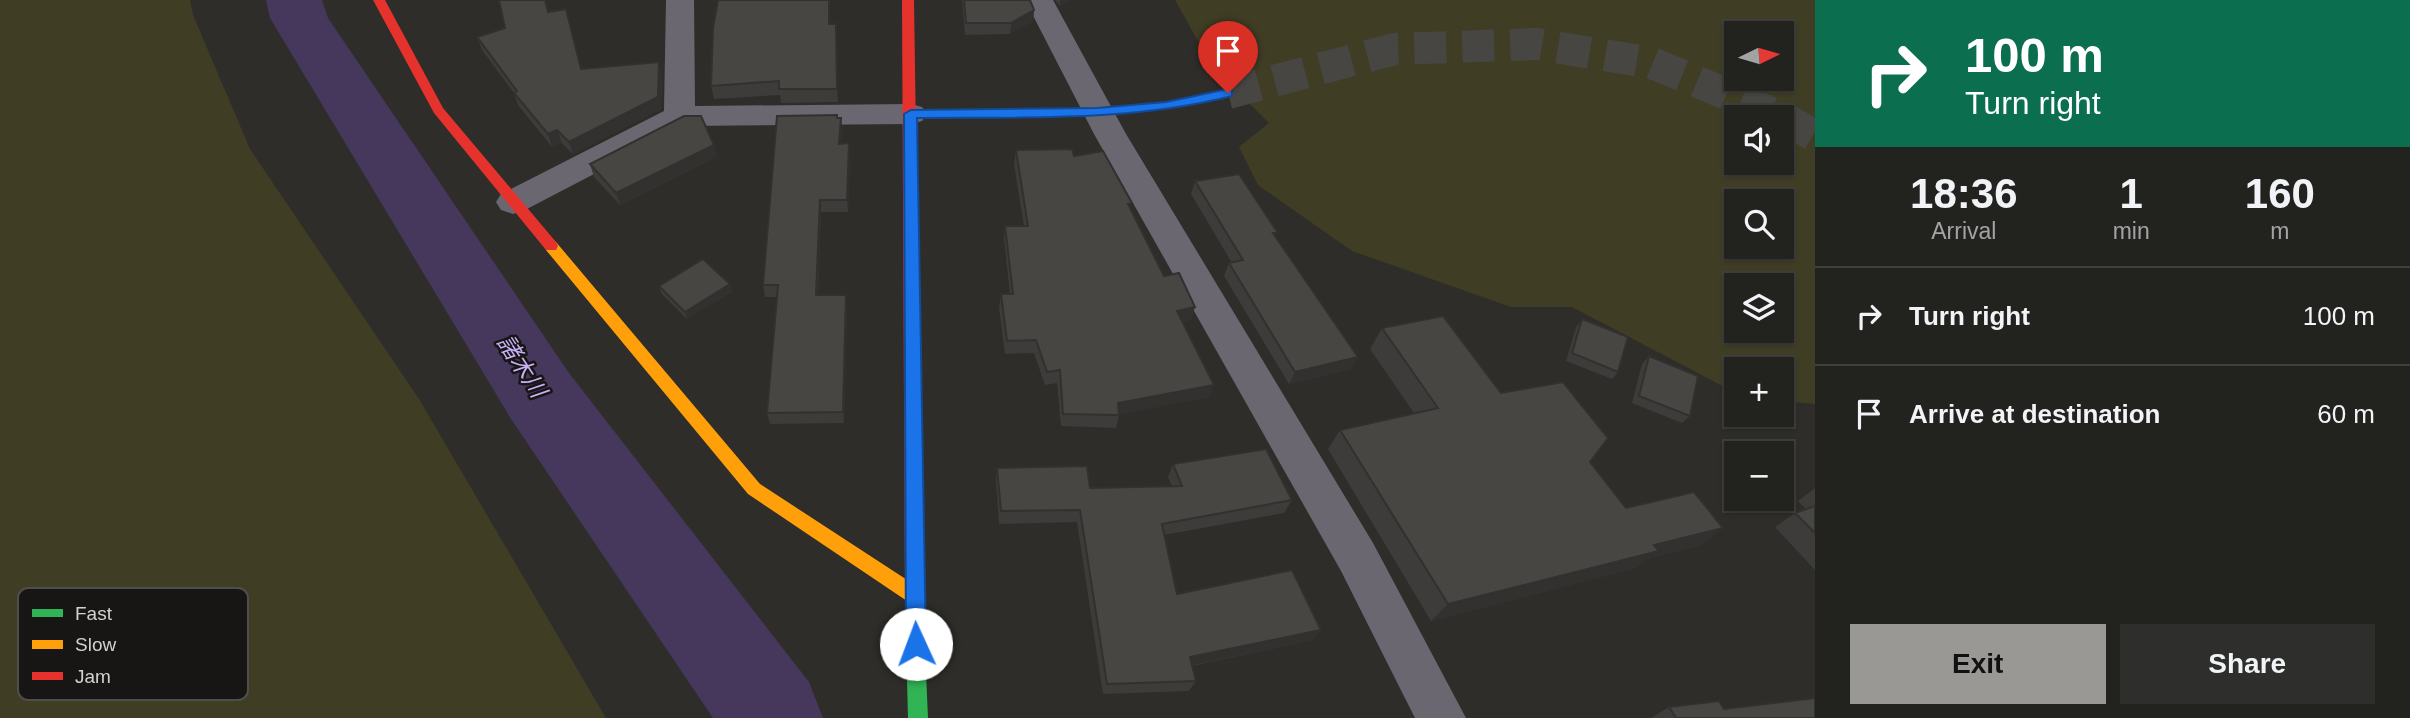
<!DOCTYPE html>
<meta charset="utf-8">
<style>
body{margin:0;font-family:Helvetica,"Noto Sans JP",sans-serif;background:#2e2f2c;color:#f1f3f6;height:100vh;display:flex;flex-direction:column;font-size:26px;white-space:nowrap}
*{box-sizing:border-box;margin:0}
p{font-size:23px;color:#a2a4a4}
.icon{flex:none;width:38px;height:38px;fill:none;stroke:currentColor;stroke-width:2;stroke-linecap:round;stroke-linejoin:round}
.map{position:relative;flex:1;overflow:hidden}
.details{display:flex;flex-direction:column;background:#22221f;width:595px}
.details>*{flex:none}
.guide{background:#0b6e4f;color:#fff;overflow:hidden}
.needle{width:46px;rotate:85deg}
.controls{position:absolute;left:1724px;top:21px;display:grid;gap:14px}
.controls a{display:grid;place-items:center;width:70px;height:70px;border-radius:0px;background:#22221f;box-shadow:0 2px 5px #0004,0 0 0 2px #3f3f3d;font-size:35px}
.pin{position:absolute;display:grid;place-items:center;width:60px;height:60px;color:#fff;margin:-72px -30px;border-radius:50% 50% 50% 0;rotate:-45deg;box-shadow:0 0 7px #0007}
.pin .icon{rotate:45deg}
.me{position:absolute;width:77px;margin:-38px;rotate:358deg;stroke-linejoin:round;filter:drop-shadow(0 0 5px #0008)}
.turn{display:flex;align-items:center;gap:24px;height:147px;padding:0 35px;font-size:32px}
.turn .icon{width:91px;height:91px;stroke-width:2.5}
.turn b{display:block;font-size:49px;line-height:60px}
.eta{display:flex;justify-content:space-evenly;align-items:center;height:119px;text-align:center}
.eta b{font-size:42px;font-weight:800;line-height:49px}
.button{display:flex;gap:14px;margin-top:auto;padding:14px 35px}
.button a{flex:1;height:80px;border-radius:0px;background:#999894;color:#111;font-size:28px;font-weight:800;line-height:80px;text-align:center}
.button a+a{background:#2e2f2c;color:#f1f3f6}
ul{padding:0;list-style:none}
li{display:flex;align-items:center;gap:21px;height:98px;padding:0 35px;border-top:2px solid #3f3f3d}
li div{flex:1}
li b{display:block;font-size:26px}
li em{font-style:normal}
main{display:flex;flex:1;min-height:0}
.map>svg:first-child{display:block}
</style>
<main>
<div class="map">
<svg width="1815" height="718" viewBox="0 0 1815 718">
<rect width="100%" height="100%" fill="#2e2d29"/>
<path fill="#403d25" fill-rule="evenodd" d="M0 0H190L193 15 250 149 419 399 606 718H0Z
M1175 0H1815V404L1782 401V369H1736V393L1572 307H1511L1352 251 1258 185 1239 147 1269 123 1212 66ZM1736 33H1782V79H1736ZM1736 117H1782V163H1736ZM1736 201H1782V247H1736ZM1736 285H1782V331H1736Z"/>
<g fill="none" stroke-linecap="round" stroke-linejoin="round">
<path fill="#46375d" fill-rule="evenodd" d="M266 0H322L328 18 569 373 809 682 823 718H713L511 419 270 18Z"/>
<path stroke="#474642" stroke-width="32" stroke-dasharray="32 16" stroke-linecap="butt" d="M1228 93 1395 49 1537 44 1652 63 1784 118 1815 136"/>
<path fill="#6b6771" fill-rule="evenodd" d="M666 0H694L695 106 911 104 922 107 927 114 922 121 911 124 686 126 525 210 513 214 501 210 496 202 501 194 664 111Z
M1025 0H1053L1126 134 1373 543 1466 718H1415L1341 571 1094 134Z"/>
<path fill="#30b455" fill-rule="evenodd" d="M1228 89 1232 90V96C1127 122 1019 117 911 118L905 114 911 110 1097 108 1166 102Z
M914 596 921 599 923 605 928 718H908L905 605 907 599Z"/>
<path fill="#ff9f0a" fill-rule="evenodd" d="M551 241 556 242 760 484 921 589 923 595 921 601 914 604 907 601 748 494 546 250 544 246Z"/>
<path fill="#e5322d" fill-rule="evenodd" d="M373 0H385L443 108 556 242 558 246 556 250H546L434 113Z
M902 0H914L923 605 921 611 914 614 907 611 905 605Z"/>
</g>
<path fill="#3d3c3a" d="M829 0 830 24H836L838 102 781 103 780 95 714 99 711 86Z
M962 0H1030L1034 10 1033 21 1010 34 965 35Z
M1055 0H1071L1060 6Z
M566 9 582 69 659 62 662 74 661 109 573 154 562 143 552 147 518 105 514 93 482 50 477 37 549 12Z
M837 118 842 131 841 144 850 155 848 212H821L818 295H846L847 306 844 423 770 424 767 413 777 297H765L763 285Z
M714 145 716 157 620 205 594 177 590 164Z
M1016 150 1074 156 1130 209 1164 276 1191 320 1182 322 1214 385 1209 397 1119 414 1116 428 1061 426 1057 383 1045 385 1034 353 1005 354 999 307 1001 294H1010L1004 239 1005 226H1024L1014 164Z
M1195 181 1276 237 1358 357 1351 369 1289 384 1224 276 1229 263H1232L1191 194Z
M730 284 732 292 687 319 661 293 659 286Z
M1582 319 1618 372 1612 379 1566 361 1576 327Z
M1382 328 1501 393 1590 462 1626 508 1723 528 1699 546 1649 558 1636 568 1431 621 1328 449 1340 430 1414 413 1370 349Z
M1649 356 1690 416 1682 423 1632 403 1642 364Z
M1173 464 1292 500 1284 513 1164 535 1177 594 1321 630 1313 640 1192 666 1196 681 1189 691 1103 694 1077 522 999 524 996 481 997 468 1090 488 1172 486 1168 477Z
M1815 488V570L1775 527 1795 513 1806 509 1798 501Z
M1669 707 1724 709 1815 718H1651Z"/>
<path fill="#32312f" d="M1060 0H1071L1060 6Z
M1034 10 1033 21 1010 34 1011 23Z
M836 24 837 37 838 102 837 89Z
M659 62 662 74 661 109 573 154 569 142Z
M841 118 842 131 840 156 839 144Z
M557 130 562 143 552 147 548 134Z
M849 143 850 155 848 212 847 200Z
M714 145 716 157 620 205 616 193Z
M820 200 821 212 817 307 816 295Z
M730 284 732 292 687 319 685 312Z
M846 295 847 306 844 423 843 412Z
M1195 307 1191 320 1172 324 1177 311Z
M1358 357 1351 369 1289 384 1295 372Z
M1214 385 1209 397 1114 415 1118 403Z
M1723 528 1699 546 1649 558 1636 568 1431 621 1448 604 1654 545Z
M1321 630 1313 640 1184 667 1190 657Z"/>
<path fill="#474643" stroke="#32312f" stroke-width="2" d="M499 0H545L548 12 566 9 581 69 659 62 658 97 569 142 557 130 548 134 514 93 517 91 477 37 505 28Z
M718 0H829V24H836L837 89H779V81L711 86 713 28Z
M964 0H1030L1034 10 1011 23H966Z
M837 115V118H841L839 144 849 143 847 200H820L816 295H846L843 412 767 413 778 285H763L777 116Z
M684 116H701L714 145 616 193 590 164Z
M1072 149 1074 156 1103 151 1132 203 1128 204 1164 276 1179 273 1195 307 1177 311 1214 385 1118 403 1119 415 1063 414 1060 370 1047 372 1036 340 1007 341 1001 294H1013L1005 226H1028L1016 150Z
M1239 174 1278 233H1273L1358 357 1295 372 1229 263 1243 260 1195 181Z
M703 259 730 284 685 312 659 286Z
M1443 316 1501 393 1563 382 1608 438 1590 462 1626 508 1694 492 1723 528 1654 545 1659 551 1448 604 1340 430 1438 408 1382 328Z
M1582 319 1628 337 1618 372 1572 353Z
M1649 356 1698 376 1690 416 1639 396Z
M1266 449 1292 500 1162 524 1177 594 1292 570 1321 630 1190 657 1196 681 1107 684 1080 510 1001 511 997 468 1087 466 1090 488 1182 486 1173 464Z
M1815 506V533L1795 513Z
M1815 698V718H1676L1669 707 1719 701 1724 709Z"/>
<path fill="#1a73e8" stroke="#114b97" stroke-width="2" d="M1228 89 1232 90V96C1129 122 1023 117 917 118L926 644 923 651 916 654 909 651 906 644 904 114 911 110 1097 108 1166 102Z"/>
<g text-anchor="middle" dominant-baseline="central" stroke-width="5" stroke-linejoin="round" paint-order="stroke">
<g font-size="23" font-style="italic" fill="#c8aff6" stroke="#171614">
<text transform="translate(522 366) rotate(57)">諸木川</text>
</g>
</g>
<rect x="18" y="588" width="230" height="112" rx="10" fill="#171614" stroke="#4f4e4c" stroke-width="2"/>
<rect x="32" y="609" width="31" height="8" fill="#30b455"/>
<rect x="32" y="640" width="31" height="9" fill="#ff9f0a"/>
<rect x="32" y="672" width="31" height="8" fill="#e5322d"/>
<g font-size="19" fill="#d2d1cd">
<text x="75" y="620">Fast</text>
<text x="75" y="651">Slow</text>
<text x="75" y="683">Jam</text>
</g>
</svg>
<div class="controls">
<a><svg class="needle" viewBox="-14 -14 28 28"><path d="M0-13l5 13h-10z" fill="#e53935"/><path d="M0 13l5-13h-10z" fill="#a2a4a4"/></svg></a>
<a><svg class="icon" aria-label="sound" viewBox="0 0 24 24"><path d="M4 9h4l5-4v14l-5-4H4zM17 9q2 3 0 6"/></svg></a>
<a><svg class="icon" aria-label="search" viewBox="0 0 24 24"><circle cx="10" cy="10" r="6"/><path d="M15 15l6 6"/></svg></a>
<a><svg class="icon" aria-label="layers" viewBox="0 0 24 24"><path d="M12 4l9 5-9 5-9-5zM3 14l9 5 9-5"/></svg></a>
<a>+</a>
<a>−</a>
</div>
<div class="pin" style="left:1228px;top:93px;background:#d93025"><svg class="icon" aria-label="arrive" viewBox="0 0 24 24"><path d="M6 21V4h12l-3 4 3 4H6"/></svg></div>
<svg class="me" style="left:916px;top:644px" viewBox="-20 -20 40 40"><circle r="19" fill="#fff"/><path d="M0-13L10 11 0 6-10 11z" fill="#1a73e8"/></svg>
</div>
<section class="details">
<div class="guide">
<div class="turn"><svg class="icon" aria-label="right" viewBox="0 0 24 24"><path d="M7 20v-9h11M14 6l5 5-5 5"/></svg><div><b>100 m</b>Turn right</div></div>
</div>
<div class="eta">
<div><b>18:36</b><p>Arrival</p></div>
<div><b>1</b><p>min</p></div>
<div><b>160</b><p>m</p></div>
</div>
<ul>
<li><svg class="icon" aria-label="right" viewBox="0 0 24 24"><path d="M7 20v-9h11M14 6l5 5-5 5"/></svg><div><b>Turn right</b></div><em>100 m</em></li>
<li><svg class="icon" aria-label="arrive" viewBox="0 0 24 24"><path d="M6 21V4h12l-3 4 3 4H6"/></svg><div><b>Arrive at destination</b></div><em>60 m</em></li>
</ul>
<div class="button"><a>Exit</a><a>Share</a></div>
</section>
</main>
